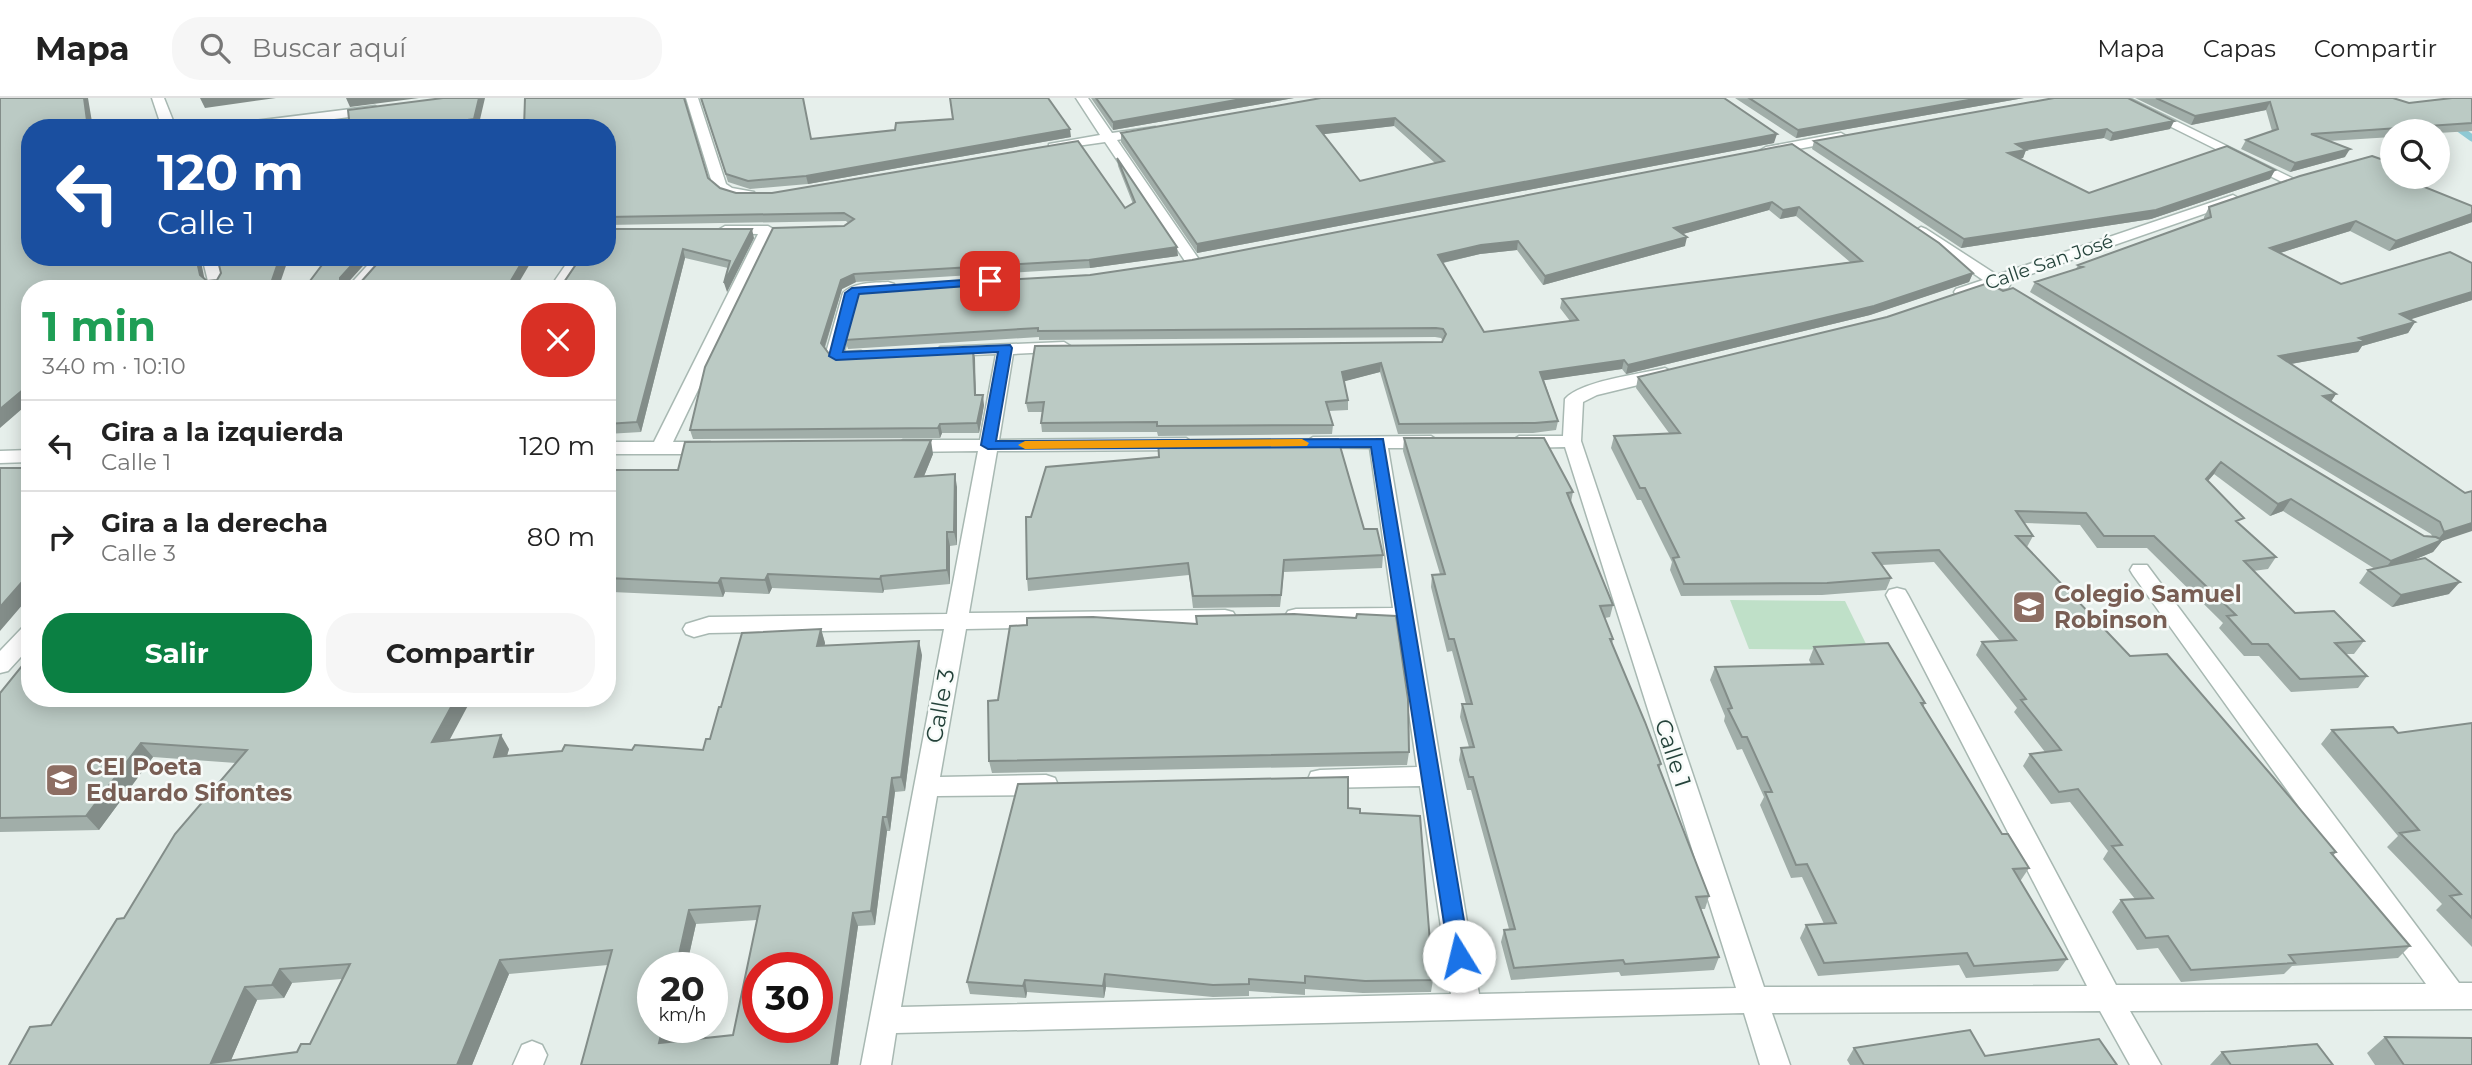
<!DOCTYPE html>
<html lang="es">
<meta charset="utf-8">
<style>
body{margin:0;font-family:Montserrat,sans-serif;background:#f6f6f6;color:#222;height:100vh;display:flex;flex-direction:column;font-size:26px;white-space:nowrap}
*{box-sizing:border-box;margin:0}
p{font-size:23px;color:#767676}
.icon{flex:none;width:38px;height:38px;fill:none;stroke:currentColor;stroke-width:2;stroke-linecap:round;stroke-linejoin:round}
.map{position:relative;flex:1;overflow:hidden}
.drawer{position:absolute;left:21px;top:182px;width:595px;height:427px;display:flex;flex-direction:column;background:#fff;border-radius:28px;box-shadow:0 4px 18px #0003}
.drawer>*{flex:none}
.guide{position:absolute;left:21px;top:21px;width:595px;height:147px;border-radius:28px;box-shadow:0 4px 18px #0003;background:#1a4fa0;color:#fff;overflow:hidden}
.controls{position:absolute;left:2380px;top:21px;display:grid;gap:14px}
.controls a{display:grid;place-items:center;width:70px;height:70px;border-radius:50%;background:#fff;box-shadow:0 4px 18px #0003;font-size:35px}
.speed{position:absolute;left:637px;top:854px;display:flex;gap:14px;font-size:35px;font-weight:700;text-align:center}
.speed>*{display:grid;place-content:center;width:91px;height:91px;border-radius:50%;background:#fff;box-shadow:0 4px 18px #0003;line-height:1}
.speed small{font-size:18px;font-weight:400}
.speed .limit{border:10px solid #d22;background:#fff;color:#111}
.pin{position:absolute;display:grid;place-items:center;width:60px;height:60px;color:#fff;margin:-30px;border-radius:14px;box-shadow:0 4px 10px #0006}
.me{position:absolute;width:77px;margin:-38px;rotate:351deg;stroke-linejoin:round;filter:drop-shadow(0 0 5px #0008)}
.turn{display:flex;align-items:center;gap:24px;height:147px;padding:0 21px;font-size:32px}
.turn .icon{width:91px;height:91px;stroke-width:2.5}
.turn b{display:block;font-size:49px;line-height:60px}
.round{display:grid;place-items:center;flex:none;width:74px;height:74px;border-radius:28px;background:#f6f6f6}
.head{display:flex;align-items:center;justify-content:space-between;height:119px;padding:0 21px}
h1{font-size:42px;font-weight:700;line-height:52px;color:#1e9e55}
.cta{display:flex;gap:14px;margin-top:auto;padding:14px 21px}
.cta a{flex:1;height:80px;border-radius:28px;background:#0b8043;color:#fff;font-size:28px;font-weight:700;line-height:80px;text-align:center}
.cta a+a{background:#f6f6f6;color:#222}
ul{padding:0;list-style:none}
li{display:flex;align-items:center;gap:21px;height:91px;padding:0 21px;border-top:2px solid #e0e0e0}
li div{flex:1}
li b{display:block;font-size:26px}
li em{font-style:normal}
header{display:flex;align-items:center;gap:42px;box-sizing:border-box;height:98px;padding:0 35px;background:#fff;border-bottom:2px solid #e0e0e0}
header strong{font-size:33px}
nav{display:flex;gap:38px;margin-inline-start:auto;font-size:24px}
.search{width:490px;height:63px;background:#f6f6f6;display:flex;align-items:center;gap:18px;box-sizing:border-box;padding:0 24px;border-radius:28px;color:#767676;font-size:26px}
.map>svg:first-child{display:block}
</style>
<header>
<strong>Mapa</strong>
<div class="search"><svg class="icon" aria-label="search" viewBox="0 0 24 24"><circle cx="10" cy="10" r="6"/><path d="M15 15l6 6"/></svg>Buscar aquí</div>
<nav><a>Mapa</a><a>Capas</a><a>Compartir</a></nav>
</header>
<div class="map">
<svg width="2472" height="967" viewBox="0 0 2472 967">
<rect width="100%" height="100%" fill="#e6efeb"/>
<path fill="#bfe0c8" d="M1730 502 1845 503 1869 552 1749 551Z"/>
<g fill="none" stroke-linecap="round" stroke-linejoin="round">
<path stroke="#8ec9d4" stroke-width="7" d="M2454 27 2472 40"/>
<g stroke="#a8b8b2" stroke-width="3">
<path id="minor" d="M152 0H164L176 30H162Z
M686 0H698L726 86 732 90 754 94 756 97 754 100 723 97 713 88Z
M1076 0H1088L1112 35 1155 29V35L1117 42 1200 163 1197 166H1187L1105 44 1049 52V46L1100 37Z
M2113 0H2129L2296 82 2289 86 2284 85Z
M375 8 381 12 380 15 265 30H225L231 26Z
M1841 35 1848 39 1846 42 1766 57 1759 53 1766 49Z
M2233 97 2240 101 2238 104 2008 184 2010 187 2008 190C2001 192 1996 189 1991 189 1978 191 1969 200 1956 197L1954 194 1956 191 1983 182 1913 134 1921 129 1926 131 1997 177Z
M725 128H768L775 132 673 344H710L719 350 710 356H607V344H654L758 136 720 135 718 132Z
M202 159H218L225 187 223 190 213 191 209 187Z
M375 159H392L363 191H346Z
M571 159H587L565 191H549Z
M888 184 894 186 896 189 894 192 858 198 844 254 861 253 870 258 861 263 834 264 826 255 843 195C854 184 873 185 888 184Z
M1064 244 1072 249 1070 253 1013 256 999 342 1186 340 1195 346 1186 352 997 353 969 515 1225 512 1233 514 1236 519 1233 524 1225 526 966 531 940 679 1046 677 1055 680 1058 687 1055 694 1046 697 937 698 901 909 1451 896 1420 688 1320 690 1311 688 1308 681 1311 674 1320 672 1417 669 1396 525H1296L1288 523 1285 518 1288 513 1296 511 1393 510 1370 350 1306 349 1304 345 1313 339 1431 338 1440 344 1431 350H1388L1479 896 1736 890 1565 349 1519 350 1510 344 1519 338H1563L1565 301C1580 283 1641 276 1665 270L1674 275 1671 279 1597 297 1583 304 1581 343 1764 889 2087 888 1886 497 1889 492 1897 490 1905 492 1908 497 2116 887 2426 886 2133 477 2130 472 2133 467H2147L2459 885H2472V911L2130 913 2161 967H2130L2100 913 1772 915 1790 967H1760L1744 915 896 935 891 967H861L944 531 709 535 694 539 686 536 683 531 686 526 709 519 947 516 978 353 903 354 894 348 903 342H980L996 256 946 258 940 257 937 253 940 249Z
M30 352V364L0 365V353Z
M30 527V549L8 573 0 575V553L22 530Z
M532 943 542 947 547 957 543 967H513L522 947Z"/>
</g>
<use href="#minor" fill="#fff" fill-rule="evenodd"/>
</g>
<path fill="#a1aea9" fill-rule="evenodd" d="M701 0 811 41 1071 39 808 86 750 91 728 84Z
M1091 0H1294L1113 32Z
M1321 0 1774 45 1197 155 1121 44V35ZM1394 28 1435 65 1360 83 1323 36Z
M1735 0H2024L1796 40Z
M2135 0H2393L2409 5 2472 0V33L2438 35V33H2392V39L2329 43 2345 59 2290 74 2241 51 2246 42 2272 33 2266 12 2191 27Z
M2174 23 2170 31 2110 43 2104 40 2026 52 2023 60 2020 61 2089 95 2275 72 2270 81 2151 121 1961 150 1812 51 1814 43Z
M607 30 708 80 720 90 736 95 1125 110 1133 106 1118 68 1117 60 1178 158 1090 170 856 184 842 191 825 250 830 257 973 251 976 297 984 307 979 335H942L940 340 693 341 690 332 844 128 848 125 846 123 607 127Z
M1792 46 1973 175 1969 184 1870 217 1626 276 1622 271 1544 282 1558 323 1556 332 1533 335 1398 336 1380 274 1344 283 1348 302V312L1329 313 1333 327 1332 336 1158 338 1157 334H1042L1041 325 1042 314H1028L1026 305 1442 244 1443 243 1441 240 1435 239 1039 242V239L848 251 845 242 1090 177 1192 162ZM1769 112 1780 121 1796 118 1850 164 1562 201 1560 210 1570 223 1484 234 1443 165 1480 156 1517 152 1543 187 1685 148 1683 136Z
M2392 79H2425L2420 87 2472 108V124L2389 153 2350 133 2280 155 2341 186 2472 202 2410 221 2415 224 2408 235 2362 248 2358 254 2291 266 2336 296 2331 303 2465 395 2442 443 2433 454 2413 462 2449 496 2392 509 2359 485 2368 472 2375 471 2283 413 2270 418 2214 376 2208 383 2240 427 2276 459 2268 471 2253 473 2295 515 2364 543 2354 556H2346L2367 578 2358 590 2291 594 2259 558H2244L2219 530 2223 525 2147 450H2097L2080 427 2024 425 2033 438 2027 449 2130 558 2336 754 2333 758 2410 848 2398 860 2292 868 2284 876 2181 884 2158 850 2137 852 2112 814 2121 802 2135 801 2103 761 2108 753 2070 704 2051 706 2023 668 2030 656 2045 654 2014 614 2017 610 1976 557 1982 544 2000 543 1934 464 1882 467 1891 480 1886 492 1822 497 1681 498 1670 472 1672 464 1641 402H1637L1611 350 1614 338 1669 335 1636 290 1638 279 1887 219 2424 438H2432L2431 436 2030 194 2035 184 2076 171 2078 167 2204 121V119L2209 109Z
M754 140 727 194 728 170 685 160 641 334 607 336V191L564 184 581 159Z
M1404 340 1573 394 1571 404 1613 507 1610 519 1605 520 1613 541 1612 546 1661 666 1659 671 1709 798 1705 811H1701L1719 859 1714 872 1621 878 1619 874 1511 882 1501 844 1504 832 1509 831 1471 692H1467L1459 662 1461 650 1469 649 1460 619 1462 606H1466L1452 553 1447 554 1431 489 1432 477 1440 476 1403 353Z
M933 356 924 378 957 389V447L950 448V486L884 492 883 495 772 490 769 496 725 494 723 499 612 494 608 500H607V372H678Z
M1364 431 1383 457 1382 470 1284 474 1280 509 1193 510 1189 477 1028 493 1027 481Z
M1196 518 1409 654 1407 667 992 675 989 663 998 602 1196 525Z
M821 531 825 545 824 548 922 557 905 693 895 694 890 733H887L875 827 858 828 838 967H581L608 867 509 876 472 967H9L51 927 124 820 236 665 153 659 99 732 0 734V595L449 642 509 651 507 658 632 652H703L710 641 721 609ZM757 822 733 937 670 943 696 826ZM342 881 310 946 297 954 231 962 257 902 284 900 292 885Z
M1814 549 1925 605 1923 610 2002 736 2029 770 2021 782H2020L2067 861 2058 873 1966 880 1959 867 1818 878 1800 840 1806 827 1824 826 1802 779 1791 780 1760 707 1764 699 1742 651 1737 652 1724 623 1725 618 1710 582 1715 569 1811 566 1809 562Z
M2472 625V849L2436 812 2442 806 2387 749 2398 738 2321 646 2332 632 2398 635Z
M1348 710 1360 715 1433 882 1431 894 1363 895 1305 891V897L1249 893V898L1213 899 1106 889 1104 900 1027 894 1026 900 970 896 967 884Z
M2385 939 2472 967H2375L2367 955Z
M1854 950 1985 958 2117 967H1850L1847 962Z
M2222 954 2333 967H2210Z"/>
<path fill="#838d89" d="M84 0H88L93 30H88Z
M200 0H276L205 10Z
M346 0H419L350 9Z
M479 0H485L478 30H415Z
M1247 0H1294L1113 32V24Z
M1980 0H2024L1796 40 1798 32Z
M2270 4 2266 12 2191 27 2195 18Z
M1395 20 1394 28 1317 37V28Z
M2174 23 2170 31 2110 43 2113 35Z
M410 25 411 30H378Z
M1070 31 1071 39 808 86 806 78Z
M2107 31 2104 40 2026 52 2023 60 2005 64 2008 55 2016 46Z
M1777 36 1774 45 1197 155V146Z
M2350 51 2345 59 2290 74 2295 65Z
M2275 72 2270 81 2151 121 1961 150 1964 141Z
M2424 79H2425L2420 88 2412 84Z
M1772 104 1769 112 1672 139 1674 130Z
M1799 109 1796 118 1780 121 1783 112Z
M2472 116V124L2389 153 2396 143Z
M2356 123 2350 133 2264 160 2270 150Z
M752 131 754 140 727 194 724 185Z
M1687 139 1685 148 1543 187 1545 178Z
M1518 143 1517 152 1480 156 1437 166 1438 157 1481 147Z
M1177 149 1178 158 1090 170 1089 162Z
M683 151 685 160 641 334 637 324Z
M196 159H200L206 188 200 177Z
M280 159H289L278 191H269Z
M359 159H371L344 189 340 184V180Z
M525 159H534L515 191H506Z
M1973 175 1969 184 1870 217 1626 276 1628 267Z
M854 176 856 184 842 191 823 254 821 245 841 182Z
M2472 194V202L2393 227 2400 216Z
M2415 224 2408 235 2362 248 2358 254 2273 269 2279 258 2359 240Z
M973 251 975 260 976 307 975 297Z
M1624 262 1622 271 1539 283 1540 274Z
M1381 265 1380 274 1342 284V274Z
M29 286 30 304 0 330V311Z
M2336 296 2329 307 2323 298Z
M983 297 984 307 979 335 977 325Z
M940 326 942 335 940 340 938 330Z
M931 342 933 356 918 393 915 379Z
M2221 364 2214 376 2199 393 2206 381Z
M955 376 957 389V447L954 434Z
M2291 401 2283 413 2270 418 2278 406Z
M2472 425V433L2442 443 2433 454 2382 475 2391 463 2435 445 2444 434Z
M947 434 950 448V486L947 472Z
M30 475V498L0 533V509Z
M768 476 772 490 769 496 765 482Z
M881 478 884 492 883 495 880 481Z
M721 480 725 494 723 499 718 485Z
M607 481 612 494 608 500 607 497Z
M2460 484 2449 496 2392 509 2401 497Z
M821 531 825 545 822 562 817 548Z
M919 543 922 557 905 693 901 679Z
M456 600H472L441 658 432 644Z
M501 637 509 651 502 673 494 659Z
M141 645 153 659 99 732 86 718Z
M892 680 895 694 890 733 887 719Z
M883 719 887 733 875 827 871 813Z
M689 812 696 826 686 870H676Z
M853 815 858 828 838 967H831Z
M500 862 509 876 472 967H457Z
M280 871 292 885 284 900 272 887Z
M1105 876 1106 889 1104 900 1103 888Z
M1025 882 1027 894 1026 900 1023 888Z
M245 889 257 902 229 967 211 965Z
M663 929H673L667 958 659 945Z"/>
<path fill="#bbcac4" stroke="#838d89" stroke-width="2" fill-rule="evenodd" d="M0 0H84L88 30H30V159H196L200 177 207 183 217 182 221 175 217 159H280L269 191H30V286L0 311Z
M443 0H479L474 21 415 30H409L410 25 378 30H350L348 12Z
M525 0H684L708 80 720 90 736 95H772L1078 43 1125 110 1135 104 1117 60 1177 149 1089 162 854 176 841 182 821 245 830 257 973 251 975 297H983L977 325 940 326 938 330 690 332 705 269 773 130 844 128 854 121 844 115 607 119V30H524Z
M701 0H803L811 41 895 32 896 25 953 21 950 0H1048L1070 31 806 78 748 83 726 76Z
M1096 0H1247L1113 24Z
M1321 0H1724L1777 36 1197 146 1121 35ZM1395 20 1444 63 1360 83 1317 28Z
M1749 0H1980L1798 32Z
M2054 0H2128L2174 23 2113 35 2107 31 2016 46 2026 52 2008 55 2089 95 2227 48 2275 72 2156 112 1964 141 1814 43Z
M2156 0H2393L2409 5 2452 0H2472V25L2311 36 2350 51 2295 65 2246 42 2278 31 2270 4 2195 18Z
M1792 46 1939 145 1973 175 1874 208 1628 267 1624 262 1540 274 1558 323 1535 325 1399 326 1381 265 1342 274 1348 302 1326 304 1333 327 1157 328V324L1041 325 1044 304 1026 305 1035 248 1442 244 1446 236 1443 231 1436 230 1038 233V230L845 242 860 190 1090 177 1192 162ZM1772 104 1783 112 1799 109 1862 163 1562 201 1578 222 1484 234 1438 157 1481 147 1518 143 1545 178 1687 139 1674 130Z
M2372 58 2392 65V79H2424L2412 84 2472 108V116L2396 143 2356 123 2270 150 2341 186 2450 154 2472 165V194L2400 216 2415 224 2359 240 2365 243 2279 258 2336 296 2323 298 2465 395 2472 393V425L2444 434 2440 424 2035 184 2083 169 2078 167 2211 119 2209 109 2300 78Z
M607 131H752L724 185 730 163 683 151 637 324 607 326V191H549L552 185 564 184 581 159H607Z
M328 159H359L340 180V184H361L383 159H525L506 191H304Z
M1988 185 2003 193 2013 190 2424 438 2436 439 2442 442 2391 463 2291 401 2278 406 2221 364 2206 381 2244 420 2236 423 2276 459 2244 463 2295 515 2334 513 2364 543 2335 545 2367 578 2300 581 2268 546H2252L2227 518 2236 517 2154 438H2104L2086 415 2016 413 2033 438H2016L2130 558 2167 556 2273 679 2336 754 2331 755 2410 848 2289 857 2295 865 2191 872 2168 838 2146 840 2121 802 2153 800 2112 748 2122 747 2078 691 2059 694 2030 656 2061 652 2021 602 2026 601 1982 544 2016 542 1939 452 1873 455 1891 480 1827 485 1684 486 1673 460 1679 459 1645 390H1640L1614 338 1680 335 1638 279 1887 219Z
M1404 340H1544L1573 394 1567 395 1613 507 1600 508 1613 541H1610L1645 624 1661 666 1658 667 1709 798 1696 799 1719 859 1625 866 1623 862 1514 870 1504 832 1515 831 1473 679H1469L1461 650 1474 649 1462 606H1472L1454 541H1449L1432 477 1445 476Z
M1338 341 1364 431H1377L1383 457 1284 462 1281 497 1193 498 1188 465 1027 481 1026 419H1031L1046 369 1159 359 1158 342Z
M931 342 915 379 955 376 954 434H947V472L881 478 880 481 768 476 765 482 721 480 718 485 607 480V372H678L685 344Z
M0 370H30V475L0 509Z
M2425 460 2460 484 2401 497 2368 472Z
M1294 516 1356 520 1357 516 1396 518 1408 601 1409 654 989 663 988 603 998 602 1010 528 1027 527V520L1093 519 1197 526 1196 518Z
M821 531 817 548 919 543 901 679 892 680 887 719H883L871 813 853 815 831 967H581L612 852 500 862 457 967H9L30 929 51 927 117 821 124 820 175 736 247 652 141 645 86 718 0 720V595L30 558V600H456L432 644 501 637 494 659 562 653 565 647 632 652 635 647 703 652 706 641H710L719 609H721L742 535ZM760 808 733 937 659 945 663 929H653V870H676L689 812ZM350 866 310 946H301L297 954 211 965 245 889 272 887 280 871ZM758 870H817V929H758Z
M1888 545 1925 605H1921L2002 736H2008L2029 770 2013 771 2067 861 1974 868 1967 855 1824 865 1806 827 1836 825 1807 766 1796 767 1765 694H1772L1747 639H1742L1728 611 1732 610 1715 569 1823 566 1814 549Z
M2472 625V820L2450 798 2461 796 2400 735 2419 732 2332 632 2393 629 2398 635Z
M1348 679V710L1360 711V715L1420 718 1433 882 1365 883 1305 878V885L1249 881V886L1213 887 1105 876 1103 888 1025 882 1023 888 967 884 1018 686Z
M1970 932 1985 958 2099 941 2117 967H1864L1854 950Z
M2385 939 2472 940V967H2404Z
M2317 946 2333 967H2231L2222 954Z"/>
<path fill="#1a73e8" stroke="#114b97" stroke-width="2" d="M990 180 996 183 994 186 859 196 843 254 1010 247 1012 250 996 343 1383 341 1470 858 1467 864 1459 867 1452 864 1449 858 1371 349 988 351 981 347 998 254 836 262 829 258 845 195 852 190Z"/>
<path fill="#f59e0b" d="M1302 341 1309 345 1307 348 1025 351 1018 347 1025 343Z"/>
<defs>
<g id="school-square" transform="scale(1.75)"><rect x="-9" y="-9" width="18" height="18" rx="4" fill="#8d6e63" stroke="#f7fbf9"/><path d="M0-5L7-2L0 1L-7-2ZM-4 1L0 2.5L4 1V4Q0 6-4 4Z" fill="#fff"/></g>
</defs>
<g fill-rule="evenodd">
<use href="#school-square" x="2029" y="509"/>
<use href="#school-square" x="62" y="682"/>
</g>
<g text-anchor="middle" dominant-baseline="central" stroke-width="5" stroke-linejoin="round" paint-order="stroke">
<g font-size="19" fill="#24423a" stroke="#f7fbf9">
<text transform="translate(2049 164) rotate(-19)">Calle San José</text>
</g>
<g font-size="23" font-weight="bold" fill="#785e54" stroke="#f7fbf9" text-anchor="start">
<text x="2054" y="496">Colegio Samuel<tspan x="2054" dy="26">Robinson</tspan></text>
<text x="86" y="669">CEI Poeta<tspan x="86" dy="26">Eduardo Sifontes</tspan></text>
</g>
<g font-size="23" fill="#24423a" stroke="#f7fbf9">
<text transform="translate(940 608) rotate(-80)">Calle 3</text>
<text transform="translate(1673 655) rotate(72)">Calle 1</text>
</g>
</g>
</svg>
<div class="controls">
<a><svg class="icon" aria-label="search" viewBox="0 0 24 24"><circle cx="10" cy="10" r="6"/><path d="M15 15l6 6"/></svg></a>
</div>
<div class="speed"><div>20<small>km/h</small></div><div class="limit">30</div></div>
<div class="pin" style="left:990px;top:183px;background:#d93025"><svg class="icon" aria-label="arrive" viewBox="0 0 24 24"><path d="M6 21V4h12l-3 4 3 4H6"/></svg></div>
<svg class="me" style="left:1459px;top:858px" viewBox="-20 -20 40 40"><circle r="19" fill="#fff"/><path d="M0-13L10 11 0 6-10 11z" fill="#1a73e8"/></svg>
<div class="guide">
<div class="turn"><svg class="icon" aria-label="left" viewBox="0 0 24 24"><path d="M17 20v-9H6M10 6l-5 5 5 5"/></svg><div><b>120 m</b>Calle 1</div></div>
</div>
<section class="drawer">
<div class="head"><div><h1>1 min</h1><p>340 m · 10:10</p></div><a class="round" style="background:#d93025;color:#fff"><svg class="icon" aria-label="close" viewBox="0 0 24 24"><path d="M6 6l12 12M18 6L6 18"/></svg></a></div>
<ul>
<li><svg class="icon" aria-label="left" viewBox="0 0 24 24"><path d="M17 20v-9H6M10 6l-5 5 5 5"/></svg><div><b>Gira a la izquierda</b><p>Calle 1</p></div><em>120 m</em></li>
<li><svg class="icon" aria-label="right" viewBox="0 0 24 24"><path d="M7 20v-9h11M14 6l5 5-5 5"/></svg><div><b>Gira a la derecha</b><p>Calle 3</p></div><em>80 m</em></li>
</ul>
<div class="cta"><a>Salir</a><a>Compartir</a></div>
</section>
</div>
